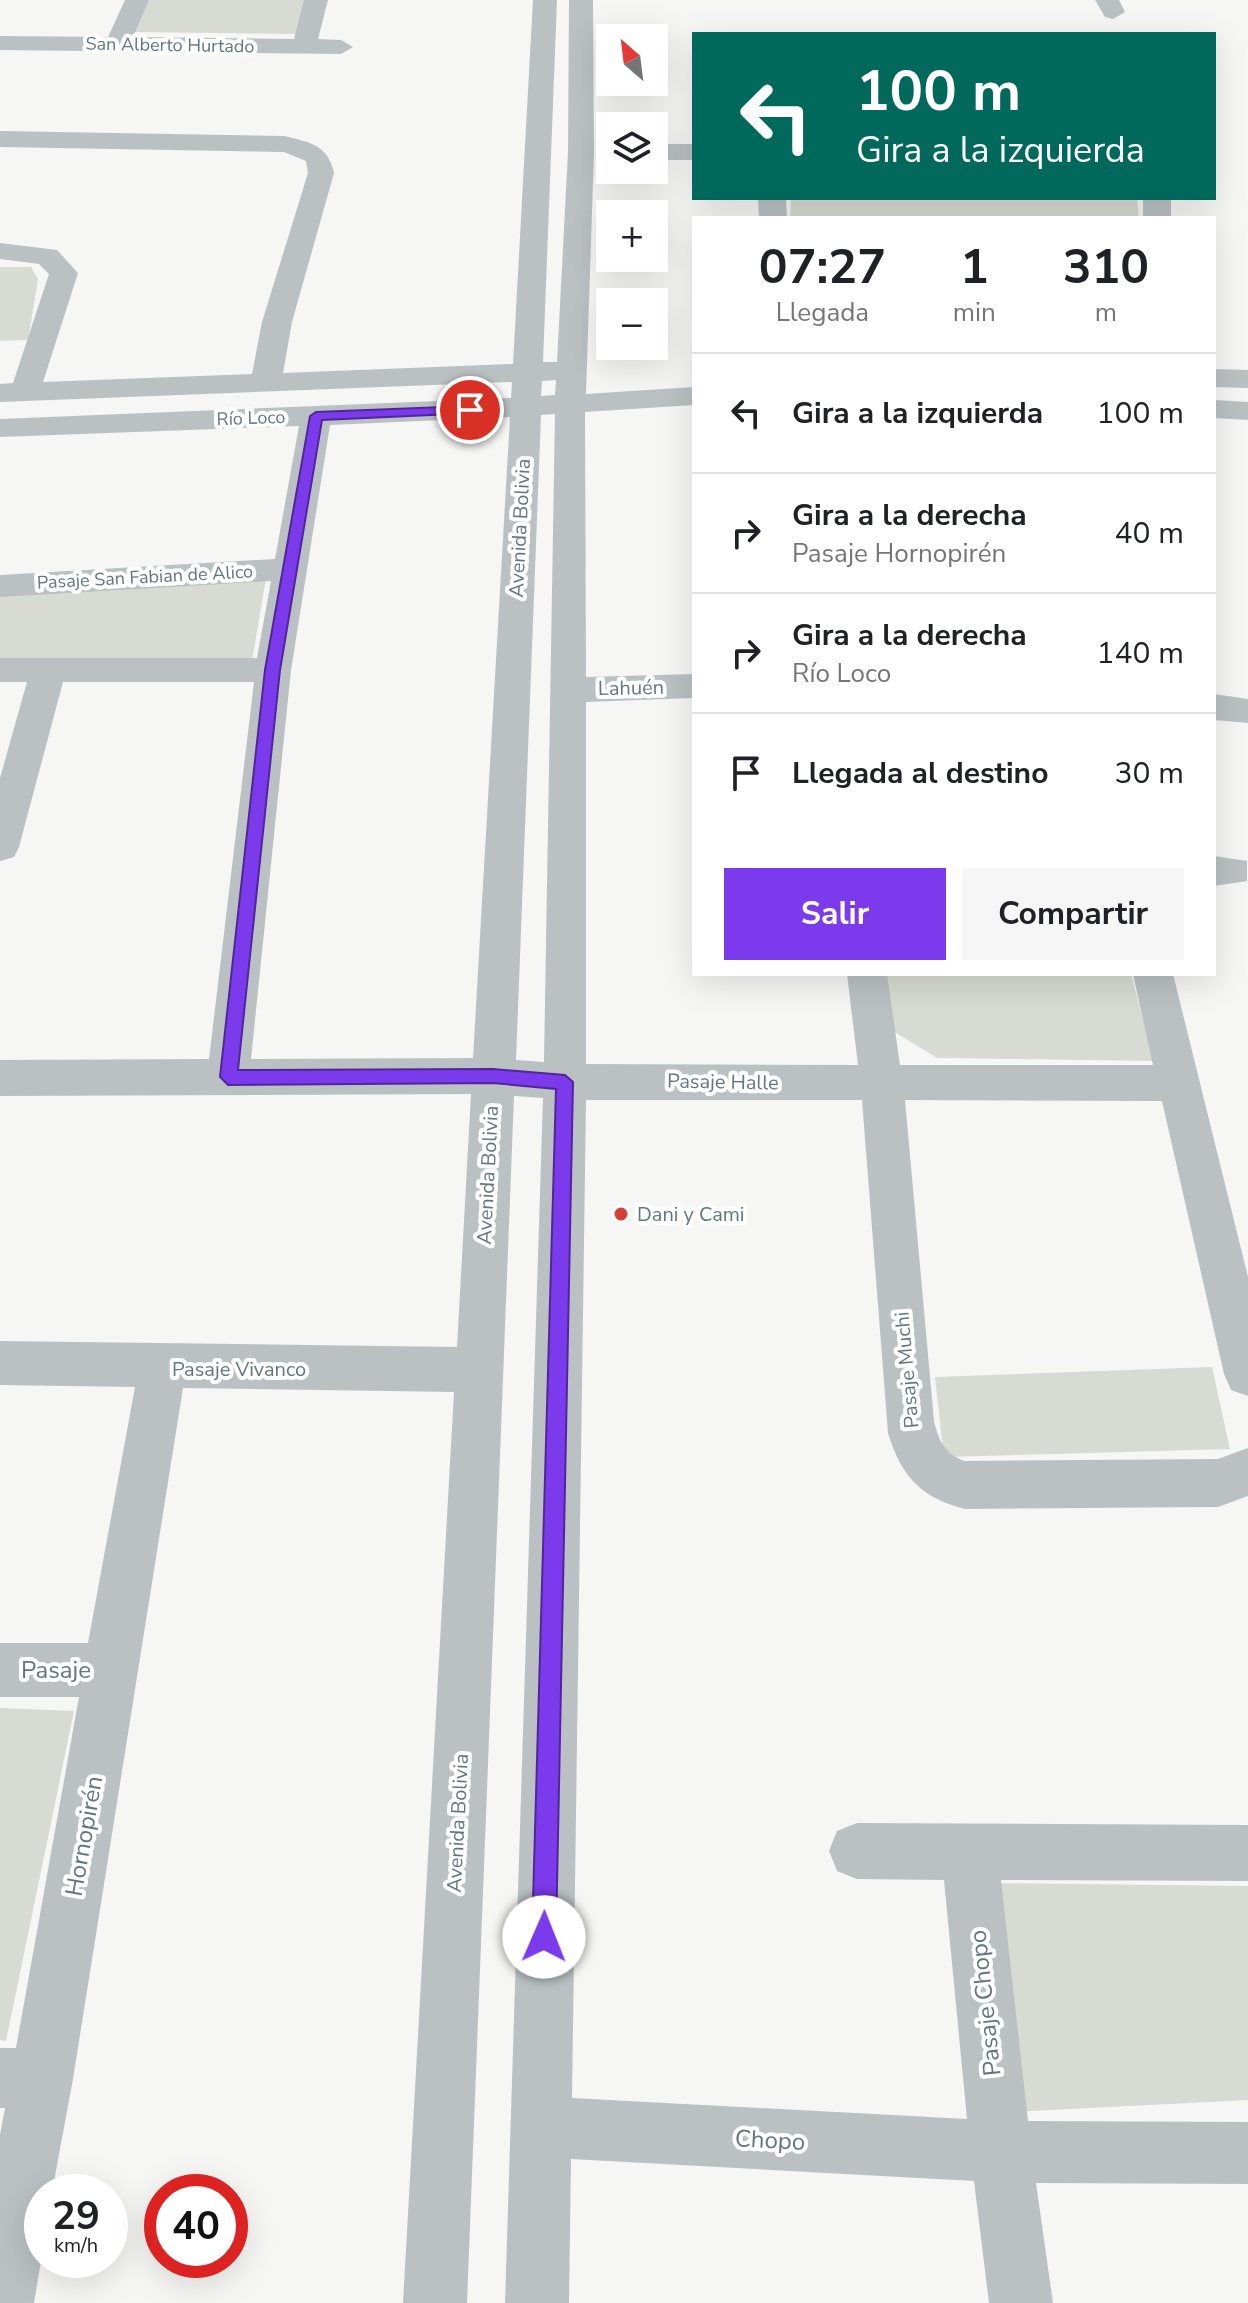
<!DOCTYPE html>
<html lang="es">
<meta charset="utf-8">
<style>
body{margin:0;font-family:"Nunito Sans",sans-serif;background:#f6f6f6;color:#202124;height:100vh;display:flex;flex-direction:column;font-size:30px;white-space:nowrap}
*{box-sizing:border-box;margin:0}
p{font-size:26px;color:#757577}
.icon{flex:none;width:44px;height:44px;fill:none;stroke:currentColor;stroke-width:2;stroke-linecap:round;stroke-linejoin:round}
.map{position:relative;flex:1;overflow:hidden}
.panel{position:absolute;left:692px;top:216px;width:524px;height:760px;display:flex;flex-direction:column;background:#fff;border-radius:0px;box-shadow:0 8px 32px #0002}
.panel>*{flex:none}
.guide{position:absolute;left:692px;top:32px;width:524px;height:168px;border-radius:0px;box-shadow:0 8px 32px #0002;background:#00695c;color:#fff;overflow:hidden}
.needle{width:52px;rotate:332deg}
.buttons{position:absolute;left:596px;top:24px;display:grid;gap:16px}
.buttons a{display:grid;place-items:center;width:72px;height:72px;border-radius:0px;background:#fff;box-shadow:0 8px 32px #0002;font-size:40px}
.speed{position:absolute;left:24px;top:2174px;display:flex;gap:16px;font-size:40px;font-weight:700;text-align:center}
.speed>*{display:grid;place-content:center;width:104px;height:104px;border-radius:50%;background:#fff;box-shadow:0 8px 32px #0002;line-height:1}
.speed small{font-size:20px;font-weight:400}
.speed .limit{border:12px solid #d22;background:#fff;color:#111}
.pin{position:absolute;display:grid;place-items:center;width:68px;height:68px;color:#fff;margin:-34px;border:4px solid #fff;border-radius:50%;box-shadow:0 2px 8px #0007}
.me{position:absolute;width:88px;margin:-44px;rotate:1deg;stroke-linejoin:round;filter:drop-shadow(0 0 6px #0008)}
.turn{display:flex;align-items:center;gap:28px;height:168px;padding:0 32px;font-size:36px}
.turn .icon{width:104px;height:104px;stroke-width:2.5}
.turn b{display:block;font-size:56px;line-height:68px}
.eta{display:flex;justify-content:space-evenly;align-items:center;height:136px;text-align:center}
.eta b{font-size:48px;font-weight:700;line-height:56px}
.button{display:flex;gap:16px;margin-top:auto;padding:16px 32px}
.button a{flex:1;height:92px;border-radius:0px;background:#7c3aed;color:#fff;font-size:32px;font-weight:700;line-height:92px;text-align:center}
.button a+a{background:#f6f6f6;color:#202124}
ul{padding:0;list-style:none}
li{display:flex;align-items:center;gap:24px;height:120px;padding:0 32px;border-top:2px solid #e0e0e0}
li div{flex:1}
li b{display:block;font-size:30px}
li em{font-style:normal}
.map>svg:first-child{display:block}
</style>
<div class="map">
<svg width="1248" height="2303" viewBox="0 0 1248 2303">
<rect width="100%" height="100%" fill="#f6f6f4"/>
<path fill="#d7dbd3" d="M146 0H305L296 34 133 32Z
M791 198H1137L1139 218H790Z
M0 267H31L38 279 28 340 0 341Z
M266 578 252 661 0 663V596Z
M881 974H1131L1154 1061 937 1058 888 1028Z
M1212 1367 1230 1449 944 1457 935 1377Z
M0 1708 74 1711 6 2041 0 2040Z
M985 1883 1248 1886V2100L1013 2112Z"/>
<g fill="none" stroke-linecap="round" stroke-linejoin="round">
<path fill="#bbc1c3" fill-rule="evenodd" d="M125 0H149L133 37 294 39 304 0H328L318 39 341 40 353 47 341 54 0 50V36L108 37Z
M533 0H557L543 362H557L568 152 569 0H593L594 152 586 394 694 387V405L585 412 586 677 694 674V698L586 702V1064L858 1065 847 974H887L900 1065H1153L1133 974H1173L1248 1277V1396L1231 1390 1224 1374 1162 1101 905 1100 934 1421C938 1439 945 1455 965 1461L1218 1459 1248 1448V1496L1218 1507 965 1509C921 1498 901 1476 888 1433L862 1100H586L572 2098 967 2119 944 1880 857 1879 837 1871 829 1851 837 1831 857 1823 1248 1825V1881L1001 1880 1028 2121 1248 2122V2184L1036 2183 1053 2303H989L974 2181 571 2159 569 2303H505L543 1098 514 1096 467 2303H403L454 1392 183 1388 73 2079 52 2192H42V2255L34 2303H0V2135L5 2108H0V2048H16L79 1697H0V1643H88L135 1387 0 1385V1341L457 1347 471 1094 0 1096V1060L209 1059 254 682H63L19 847 14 857 0 861V778L27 682H0V658H257L271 581 0 597V575L275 559 299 426 0 437V419L511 398 512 382 0 402V384L13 383 49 274 39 264 0 259V243L57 250 78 273 43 382 252 374 262 322 308 173 306 161 284 152 0 147V131L284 136C310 142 328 145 334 173L292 322 283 373 513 364ZM556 380 555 395 541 396 542 381ZM555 414 544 1062 516 1060 541 415ZM510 417 473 1058 251 1059 291 670 330 425Z
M1095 0H1119L1125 12 1113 19 1105 17Z
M654 144H694V160H654Z
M758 198H786L787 218H759Z
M1143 198H1171V218H1143Z
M1214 369 1248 370V388L1214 387Z
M1214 400 1248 402V420L1214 418Z
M1214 694 1248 699V723L1214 720Z
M1214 856 1247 861V881L1214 886Z"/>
</g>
<path fill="#7c3aed" stroke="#51269a" stroke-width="2" d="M470 406 477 410 475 413 322 420 280 670 238 1070 493 1069 565 1075 573 1082 556 1937 553 1945 544 1949 536 1945 532 1937 556 1089 493 1083 228 1085 220 1077 265 670 310 416 316 412Z"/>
<circle fill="#d63f34" stroke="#fff" stroke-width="3" cx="621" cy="1214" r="8"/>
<g text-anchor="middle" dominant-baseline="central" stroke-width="8" stroke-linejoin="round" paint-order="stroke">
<g font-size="18" fill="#64767c" stroke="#fff">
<text transform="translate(170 45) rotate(1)">San Alberto Hurtado</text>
<text transform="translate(251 418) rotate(-2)">Río Loco</text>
<text transform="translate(145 577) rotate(-3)">Pasaje San Fabian de Alico</text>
</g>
<g font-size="20" fill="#64767c" stroke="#fff">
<text transform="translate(520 528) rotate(-87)">Avenida Bolivia</text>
<text transform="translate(631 688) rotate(-1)">Lahuén</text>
<text transform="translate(723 1082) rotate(1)">Pasaje Halle</text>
<text transform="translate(488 1175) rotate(-87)">Avenida Bolivia</text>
<text x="239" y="1369">Pasaje Vivanco</text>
<text transform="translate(907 1370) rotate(-95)">Pasaje Muchi</text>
<text transform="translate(458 1823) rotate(-87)">Avenida Bolivia</text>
</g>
<g font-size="20" fill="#64767c" stroke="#fff" text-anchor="start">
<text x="637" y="1214">Dani y Cami</text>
</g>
<g font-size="24" fill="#64767c" stroke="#fff">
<text x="56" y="1670">Pasaje</text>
<text transform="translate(84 1836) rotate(-80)">Hornopirén</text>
<text transform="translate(985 2003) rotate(-96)">Pasaje Chopo</text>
<text transform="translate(770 2140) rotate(3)">Chopo</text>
</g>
</g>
</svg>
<div class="buttons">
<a><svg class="needle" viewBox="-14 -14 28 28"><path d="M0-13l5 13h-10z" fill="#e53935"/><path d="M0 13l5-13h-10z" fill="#757577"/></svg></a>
<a><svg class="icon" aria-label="layers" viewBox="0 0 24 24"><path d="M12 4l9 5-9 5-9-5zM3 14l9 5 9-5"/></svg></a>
<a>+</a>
<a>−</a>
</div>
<div class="speed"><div>29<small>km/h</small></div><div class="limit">40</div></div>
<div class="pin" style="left:470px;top:410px;background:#d93025"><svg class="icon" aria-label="arrive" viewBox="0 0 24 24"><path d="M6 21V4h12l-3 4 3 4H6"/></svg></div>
<svg class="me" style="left:544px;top:1937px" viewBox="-20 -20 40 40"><circle r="19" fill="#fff"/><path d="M0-13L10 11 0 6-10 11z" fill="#7c3aed"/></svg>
<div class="guide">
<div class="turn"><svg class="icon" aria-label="left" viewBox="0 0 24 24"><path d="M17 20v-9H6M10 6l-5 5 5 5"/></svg><div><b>100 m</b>Gira a la izquierda</div></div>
</div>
<section class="panel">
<div class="eta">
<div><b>07:27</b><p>Llegada</p></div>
<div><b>1</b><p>min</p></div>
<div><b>310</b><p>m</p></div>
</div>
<ul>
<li><svg class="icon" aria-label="left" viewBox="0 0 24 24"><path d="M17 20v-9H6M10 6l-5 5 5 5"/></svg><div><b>Gira a la izquierda</b></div><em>100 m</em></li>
<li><svg class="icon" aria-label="right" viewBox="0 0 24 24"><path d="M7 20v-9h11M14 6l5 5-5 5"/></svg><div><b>Gira a la derecha</b><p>Pasaje Hornopirén</p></div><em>40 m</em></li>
<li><svg class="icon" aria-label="right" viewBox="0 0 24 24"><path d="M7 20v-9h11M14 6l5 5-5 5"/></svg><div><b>Gira a la derecha</b><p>Río Loco</p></div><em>140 m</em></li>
<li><svg class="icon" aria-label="arrive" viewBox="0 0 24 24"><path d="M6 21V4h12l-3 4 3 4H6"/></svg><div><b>Llegada al destino</b></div><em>30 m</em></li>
</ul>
<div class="button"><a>Salir</a><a>Compartir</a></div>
</section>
</div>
